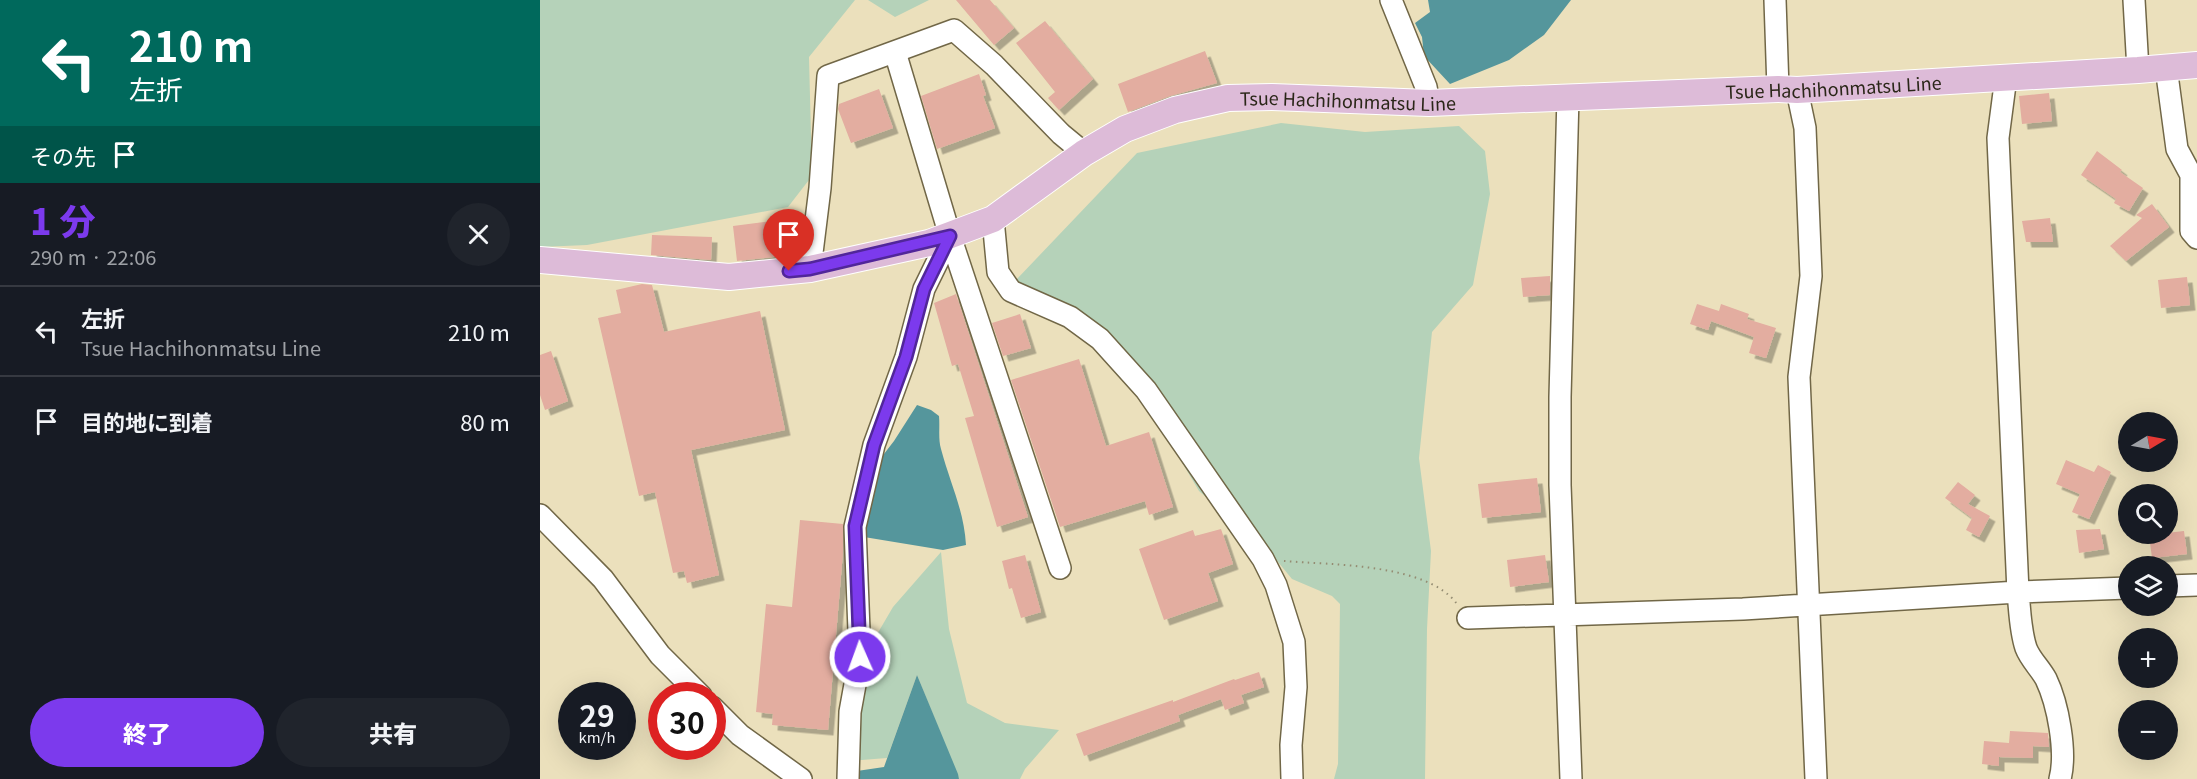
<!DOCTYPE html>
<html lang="ja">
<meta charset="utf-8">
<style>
body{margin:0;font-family:Georgia,"Noto Sans JP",serif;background:#20242c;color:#f1f3f6;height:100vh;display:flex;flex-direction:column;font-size:22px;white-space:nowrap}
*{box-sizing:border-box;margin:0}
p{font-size:20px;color:#9ea1a6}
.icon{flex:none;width:33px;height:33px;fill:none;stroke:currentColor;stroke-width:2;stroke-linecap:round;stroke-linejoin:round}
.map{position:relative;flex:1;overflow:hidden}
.side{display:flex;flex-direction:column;background:#171b24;width:540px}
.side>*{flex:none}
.hud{background:#00695c;color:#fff;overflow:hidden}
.needle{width:39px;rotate:80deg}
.fabs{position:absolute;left:1578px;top:412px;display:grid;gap:12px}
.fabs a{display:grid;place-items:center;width:60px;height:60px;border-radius:50%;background:#171b24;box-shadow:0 6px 24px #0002;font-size:30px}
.speed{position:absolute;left:18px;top:682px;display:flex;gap:12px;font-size:30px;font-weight:700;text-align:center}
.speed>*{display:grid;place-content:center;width:78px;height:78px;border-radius:50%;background:#171b24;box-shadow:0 6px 24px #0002;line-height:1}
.speed small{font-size:15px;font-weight:400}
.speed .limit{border:9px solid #d22;background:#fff;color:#111}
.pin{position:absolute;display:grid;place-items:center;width:51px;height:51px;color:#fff;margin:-62px -26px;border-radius:50% 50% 50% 0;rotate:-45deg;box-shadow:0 0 6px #0007}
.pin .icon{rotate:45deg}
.me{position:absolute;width:66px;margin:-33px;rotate:358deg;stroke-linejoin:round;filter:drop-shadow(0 0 4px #0008)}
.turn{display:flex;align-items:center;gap:21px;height:126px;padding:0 30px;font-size:27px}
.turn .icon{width:78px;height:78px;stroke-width:2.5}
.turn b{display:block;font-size:42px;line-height:51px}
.then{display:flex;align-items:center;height:57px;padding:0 30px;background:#0003;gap:12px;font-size:22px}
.round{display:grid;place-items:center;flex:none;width:63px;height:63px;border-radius:32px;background:#20242c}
.summary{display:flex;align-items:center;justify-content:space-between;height:102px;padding:0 30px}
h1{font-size:36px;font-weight:800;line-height:45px;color:#7c3aed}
.primary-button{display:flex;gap:12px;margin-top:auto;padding:12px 30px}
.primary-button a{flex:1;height:69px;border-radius:36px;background:#7c3aed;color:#fff;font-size:24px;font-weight:800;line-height:69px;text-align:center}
.primary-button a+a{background:#20242c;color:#f1f3f6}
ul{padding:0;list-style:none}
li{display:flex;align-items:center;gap:18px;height:90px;padding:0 30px;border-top:2px solid #363941}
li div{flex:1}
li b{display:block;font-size:22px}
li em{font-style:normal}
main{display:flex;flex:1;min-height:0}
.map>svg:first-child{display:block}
</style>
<main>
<section class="side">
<div class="hud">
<div class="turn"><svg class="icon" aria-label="left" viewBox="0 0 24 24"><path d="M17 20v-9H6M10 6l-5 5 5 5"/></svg><div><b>210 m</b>左折</div></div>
<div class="then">その先<svg class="icon" aria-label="arrive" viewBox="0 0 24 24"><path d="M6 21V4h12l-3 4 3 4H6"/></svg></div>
</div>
<div class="summary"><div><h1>1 分</h1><p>290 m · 22:06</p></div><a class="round"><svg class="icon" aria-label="close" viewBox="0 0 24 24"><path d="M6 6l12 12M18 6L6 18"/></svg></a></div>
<ul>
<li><svg class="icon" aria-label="left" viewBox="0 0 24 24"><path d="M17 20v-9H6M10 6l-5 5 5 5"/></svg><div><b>左折</b><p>Tsue Hachihonmatsu Line</p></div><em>210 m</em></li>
<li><svg class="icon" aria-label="arrive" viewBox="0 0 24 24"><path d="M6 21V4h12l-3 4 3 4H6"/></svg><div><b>目的地に到着</b></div><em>80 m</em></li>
</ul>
<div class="primary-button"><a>終了</a><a>共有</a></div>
</section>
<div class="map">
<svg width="1657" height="779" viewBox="0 0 1657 779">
<defs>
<filter id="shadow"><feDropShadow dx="5.5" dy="5.5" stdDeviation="0" flood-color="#0004"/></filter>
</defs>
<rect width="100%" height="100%" fill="#ebe0bc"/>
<path fill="#b5d2b9" d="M0 0H315L269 57 272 176 248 207 47 245 0 247Z
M328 0H389L355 17Z
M741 123 825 132 919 126 945 151 950 194 933 285 892 332 879 458 891 551 887 629 885 779H794L798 764 800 604 792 596 752 579 729 551 659 491 595 383 476 280 597 153Z
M401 552 409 629 427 703 465 723 519 730 485 769 480 779H419L377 675 347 758 309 761 336 636 353 607Z"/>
<path fill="#55969c" d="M888 0H1031L1004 35 969 60 910 84 884 56 882 37 875 23 890 12Z
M377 405 391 410 399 416C400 427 398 439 401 449 410 483 424 510 426 545L403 550 324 537 337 463 354 441Z
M377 675 418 774 419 779H318L317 771 344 767Z"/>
<path fill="#e3ada0" filter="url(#shadow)" d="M416 0H450L474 28 454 45Z
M505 21 553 79 519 110 508 98 515 92 476 43Z
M665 51 677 83 630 96 588 112 578 84Z
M439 74 446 95 443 96 455 128 397 149 381 96Z
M339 89 353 128 311 143 298 109 299 104Z
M1509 93 1512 121 1482 124 1479 96Z
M1557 151 1582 170 1580 172 1603 188 1589 211 1574 203 1576 199 1541 175Z
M1612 204 1629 227 1586 261 1570 246 1602 218 1596 215Z
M1510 218 1513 242H1486L1482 221Z
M239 220 243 256 197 261 193 226Z
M112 235 172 237 171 260 111 255Z
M1010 276V295L983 297 981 278Z
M1647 277 1650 305 1621 308 1618 280Z
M102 284 112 285 124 332 220 311 245 430 151 450 179 575 147 583 144 571 133 573 115 492 99 496 58 318 81 313 76 290Z
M416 294 488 517 457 527 425 418 434 416 418 364 412 366 394 303Z
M1157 304 1179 311 1181 304 1209 314 1207 319 1236 328 1226 358 1209 353 1214 337 1171 321 1168 330 1150 324Z
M480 314 491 348 463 356 452 323Z
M11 351 28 401 5 410 0 395V355Z
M539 359 566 446 609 432 633 507 609 515 605 501 520 527 471 380Z
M1526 460 1554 472 1558 465 1571 472 1549 519 1532 512 1540 494 1516 484Z
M997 478 1001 512 942 518 938 484Z
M1418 482 1435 495 1428 504 1450 516 1439 537 1426 530 1432 518 1405 498Z
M260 520 303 524V552L288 730 232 725 233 714 216 712 226 604 252 607Z
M681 529 693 564 668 573 678 601 624 620 599 549 653 530 655 536Z
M1560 529 1564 549 1539 553 1536 530Z
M1644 531 1647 554 1612 558 1609 535Z
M485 555 501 612 481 618 472 588 469 589 462 561Z
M1005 555 1009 582 970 587 967 560Z
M719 672 724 687 701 695 704 703 685 710 681 699 638 715 640 721 544 756 536 734 633 700V702L694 679 695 680Z
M1470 731 1508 733 1509 747 1493 746V758L1459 757V766L1442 764 1444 741 1469 743Z"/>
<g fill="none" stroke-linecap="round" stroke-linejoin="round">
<g stroke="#716747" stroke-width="24">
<path id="minor" d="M851 0 886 87 889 103
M1235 0 1238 89
M1594 0 1598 70
M355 52 410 236 520 568
M1626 67 1637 149 1651 175V231L1657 238
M1466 77 1458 138 1478 592C1480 611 1480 630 1486 648 1490 659 1500 668 1506 679 1518 704 1527 752 1520 779
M1257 90 1265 128 1271 276 1259 377 1276 779
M1028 96 1020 397V485L1031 779
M453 219 458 272 471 291 530 317 560 339 606 390 723 559 736 585 754 642 756 687 751 745 752 779
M270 269 280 188 288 76 414 30 454 65 521 134 544 153
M0 515 63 579 120 655 161 696
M1628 586 1657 585
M928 618 1203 609 1478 592 1588 588
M172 707 200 735 261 779
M308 779 310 712 320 657 315 527 334 445 366 357 384 289 410 236"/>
</g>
<g stroke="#fff" stroke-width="28">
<g id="major">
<path id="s1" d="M0 260 189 277 270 269 389 243 453 219 544 153 585 129 635 110 688 98 732 97 889 103 1238 89 1257 90 1598 70 1657 65"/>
</g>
</g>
<path stroke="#948c72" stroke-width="2" stroke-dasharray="1.5 4.5" stroke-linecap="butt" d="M744 561C790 565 887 563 917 604"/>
<use href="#minor" stroke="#fff" stroke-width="21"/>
<use href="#major" stroke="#ddbbd8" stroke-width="26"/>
</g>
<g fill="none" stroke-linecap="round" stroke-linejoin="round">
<g stroke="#51269a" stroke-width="15">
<path id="route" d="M249 271 270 269 410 236 384 289 366 357 334 445 315 526 320 657"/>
</g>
<use href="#route" stroke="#7c3aed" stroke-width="10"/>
</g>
<g text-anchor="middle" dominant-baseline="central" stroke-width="6" stroke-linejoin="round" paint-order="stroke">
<g font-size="18" fill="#2a2618" stroke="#fff">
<text stroke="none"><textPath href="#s1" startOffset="1335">Tsue Hachihonmatsu Line</textPath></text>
<text stroke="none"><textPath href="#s1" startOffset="849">Tsue Hachihonmatsu Line</textPath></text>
</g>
</g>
</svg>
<div class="fabs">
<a><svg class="needle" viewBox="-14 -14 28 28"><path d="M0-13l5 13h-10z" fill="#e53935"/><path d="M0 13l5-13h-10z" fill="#9ea1a6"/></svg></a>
<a><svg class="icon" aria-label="search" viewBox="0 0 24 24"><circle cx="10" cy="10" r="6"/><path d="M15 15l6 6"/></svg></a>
<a><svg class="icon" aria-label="layers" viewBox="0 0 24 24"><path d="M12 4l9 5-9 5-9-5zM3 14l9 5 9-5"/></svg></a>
<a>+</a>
<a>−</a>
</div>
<div class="speed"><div>29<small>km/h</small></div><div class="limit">30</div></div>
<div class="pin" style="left:249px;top:271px;background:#d93025"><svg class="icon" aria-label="arrive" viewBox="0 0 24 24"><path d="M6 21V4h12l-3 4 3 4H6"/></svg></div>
<svg class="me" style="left:320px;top:657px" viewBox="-20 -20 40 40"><circle r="17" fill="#7c3aed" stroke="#fff" stroke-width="3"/><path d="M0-11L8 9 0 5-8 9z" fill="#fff"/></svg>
</div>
</main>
